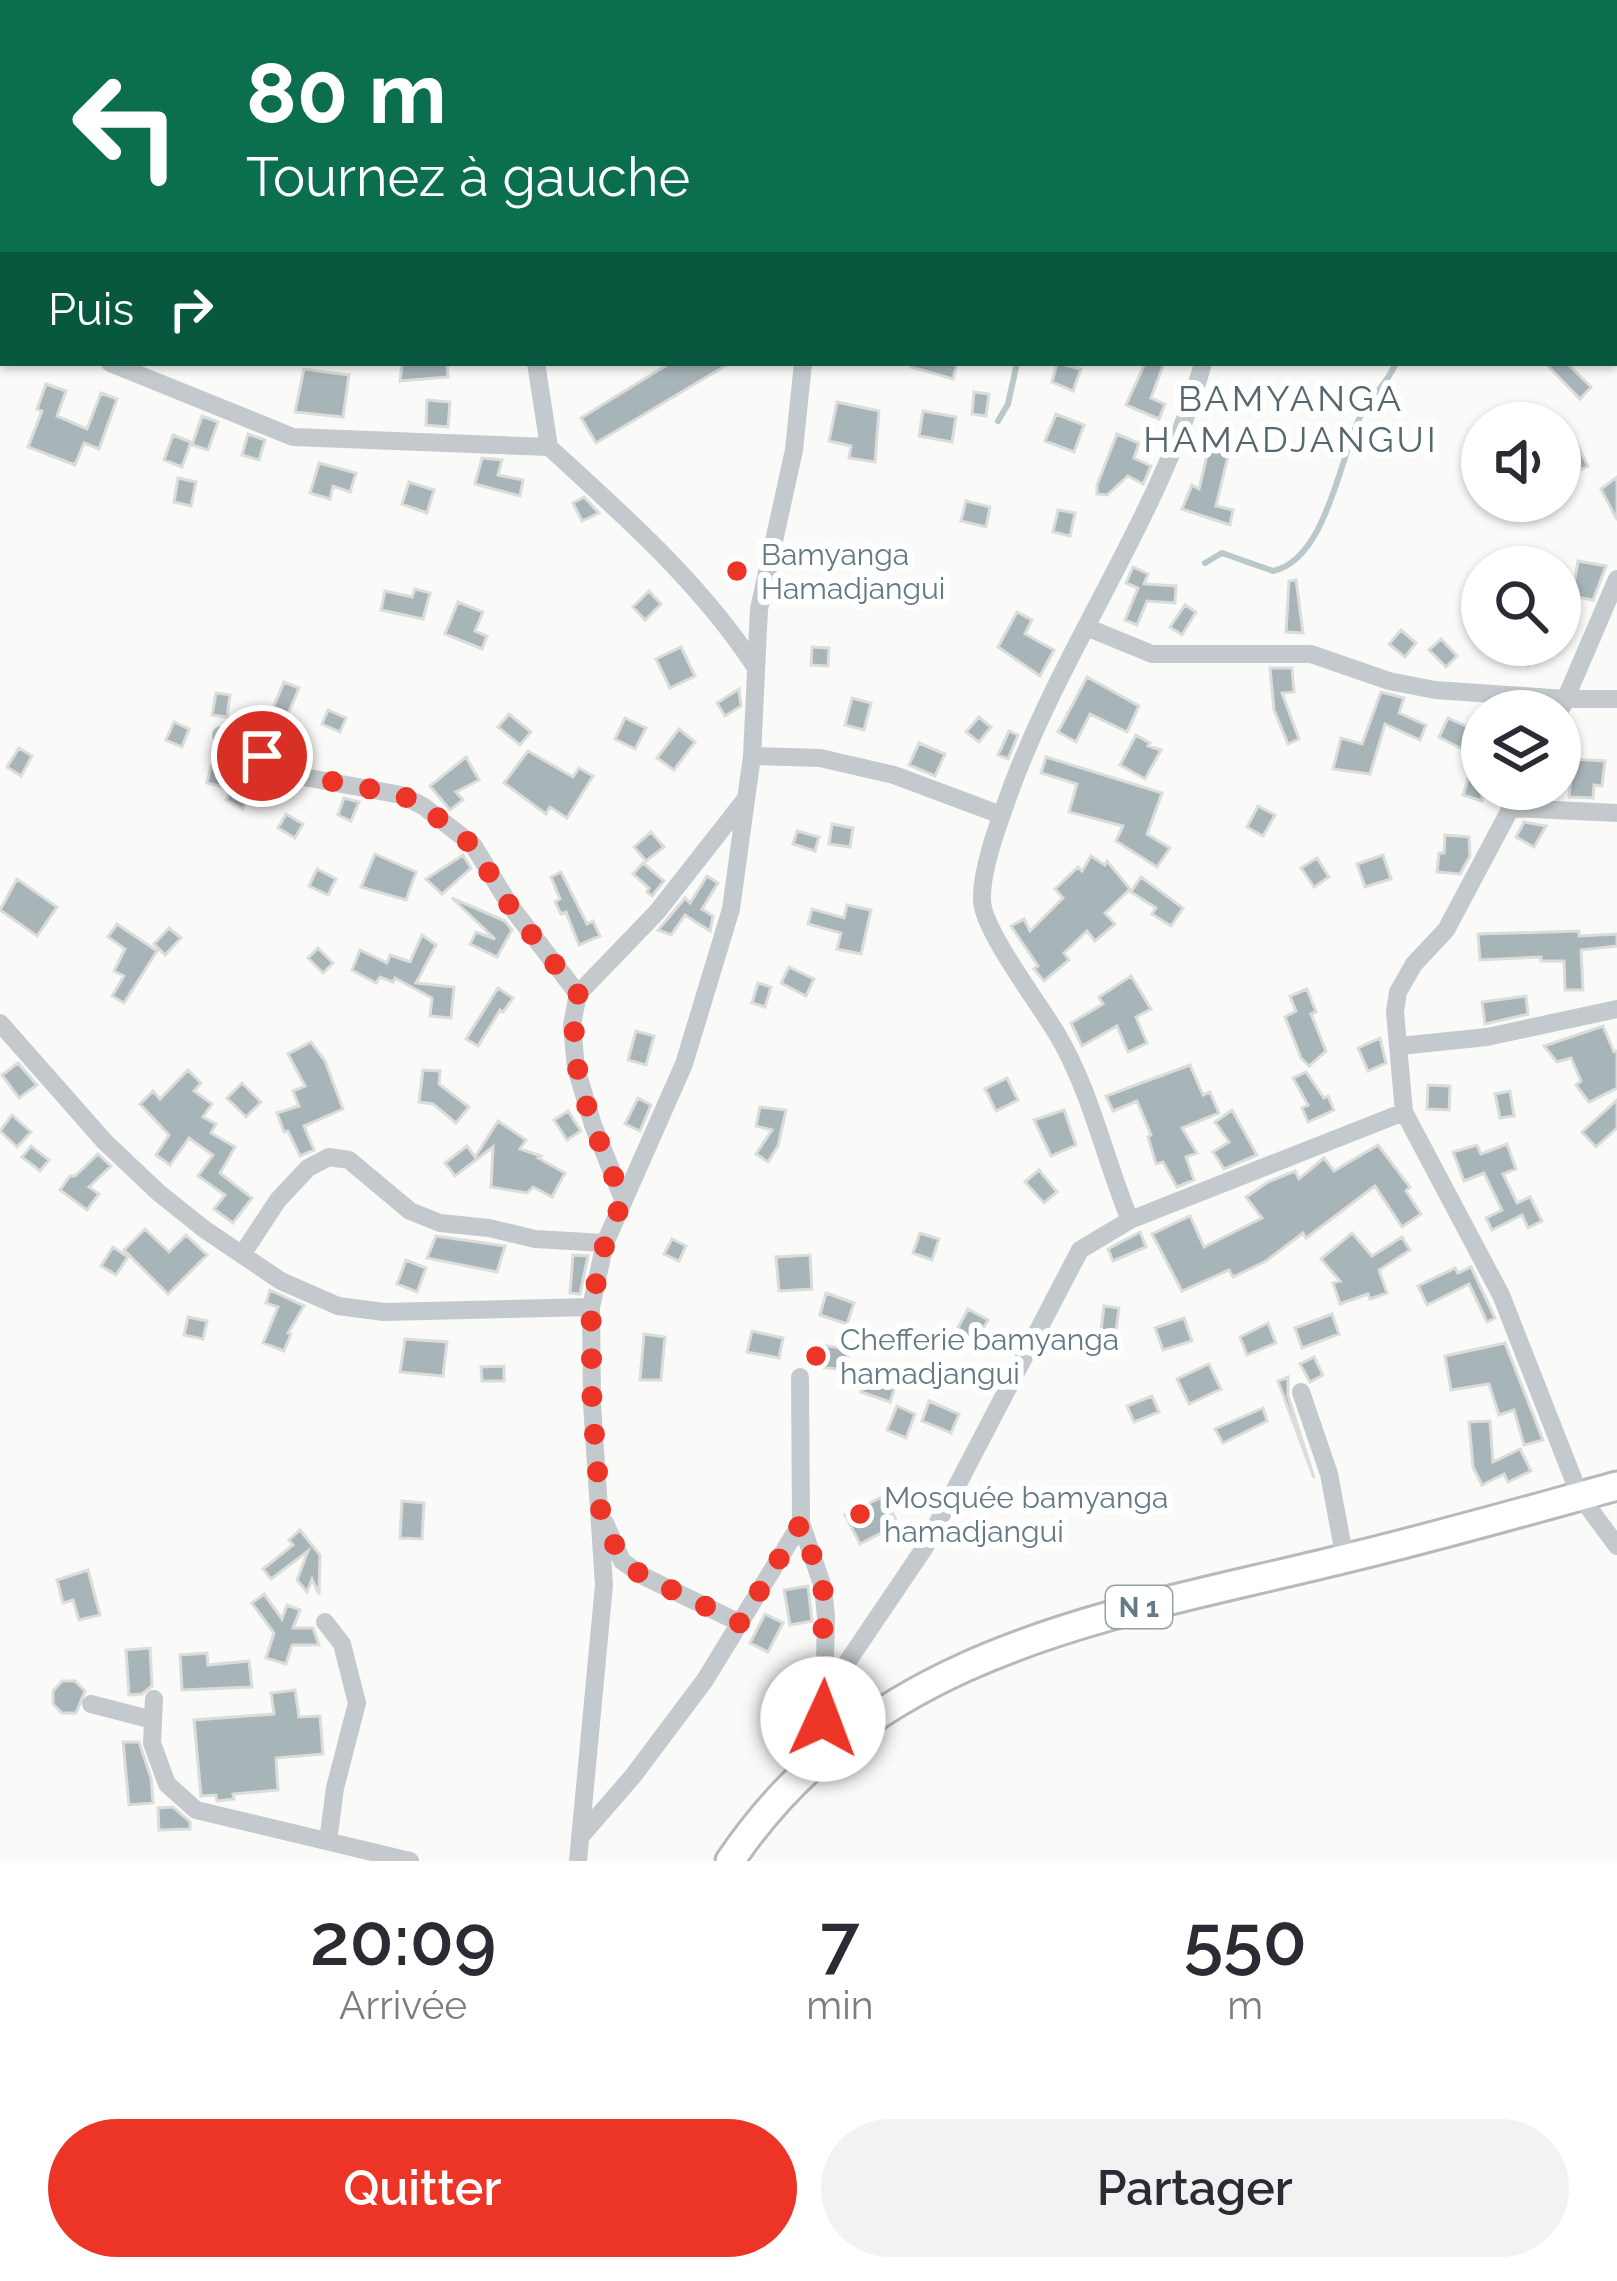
<!DOCTYPE html>
<html lang="fr">
<meta charset="utf-8">
<style>
body{margin:0;font-family:Raleway,sans-serif;background:#f2f2f3;color:#2b2b33;height:100vh;display:flex;flex-direction:column;font-size:45px;white-space:nowrap}
*{box-sizing:border-box;margin:0}
p{font-size:39px;color:#7c7c81}
.icon{flex:none;width:66px;height:66px;fill:none;stroke:currentColor;stroke-width:2;stroke-linecap:round;stroke-linejoin:round}
.map{position:relative;height:1861px;overflow:hidden}
.drawer{display:flex;flex-direction:column;background:#fff;flex:1}
.drawer>*{flex:none}
.top-card{position:absolute;left:0px;top:0px;width:1617px;height:366px;box-shadow:0 3px 9px #0004;background:#0b6e4f;color:#fff;overflow:hidden}
.fabs{position:absolute;left:1461px;top:402px;display:grid;gap:24px}
.fabs a{display:grid;place-items:center;width:120px;height:120px;border-radius:50%;background:#fff;box-shadow:0 3px 9px #0004;font-size:60px}
.pin{position:absolute;display:grid;place-items:center;width:102px;height:102px;color:#fff;margin:-51px;border:6px solid #fff;border-radius:50%;box-shadow:0 3px 12px #0007}
.me{position:absolute;width:132px;margin:-66px;rotate:2deg;stroke-linejoin:round;filter:drop-shadow(0 0 9px #0008)}
.turn{display:flex;align-items:center;gap:42px;height:252px;padding:0 48px;font-size:54px}
.turn .icon{width:156px;height:156px;stroke-width:2.5}
.turn b{display:block;font-size:84px;line-height:102px}
.then{display:flex;align-items:center;height:114px;padding:0 48px;background:#0003;gap:24px;font-size:45px}
.eta{display:flex;justify-content:space-evenly;align-items:center;height:204px;text-align:center}
.eta b{font-size:72px;font-weight:600;line-height:84px}
.primary-button{display:flex;gap:24px;margin-top:auto;padding:24px 48px}
.primary-button a{flex:1;height:138px;border-radius:72px;background:#ec3526;color:#fff;font-size:48px;font-weight:600;line-height:138px;text-align:center}
.primary-button a+a{background:#f2f2f3;color:#2b2b33}
.map>svg:first-child{display:block}
</style>
<div class="map">
<svg width="1617" height="1861" viewBox="0 0 1617 1861">
<rect width="100%" height="100%" fill="#fafaf8"/>
<g fill="none" stroke-linecap="round" stroke-linejoin="round">
<path stroke="#b9c9cb" stroke-width="6" d="M1045 0 1046 3
M674 3 675 0
M1574 3 1576 0
M998 421 1008 404 1017 363
M1205 563 1222 553 1273 571C1326 559 1339 461 1359 419 1369 399 1387 384 1396 363"/>
</g>
<path fill="#a7b4b8" stroke="#dcdcda" stroke-width="3" d="M402 363H447L448 377 400 381Z
M670 363H730L596 443 581 418Z
M912 363H957L953 379 911 367Z
M1057 363 1081 369 1073 391 1052 382Z
M1145 363H1164L1151 398 1165 404 1159 419 1126 405Z
M1545 363H1567L1591 387 1580 399Z
M304 369 349 375 343 417 295 412Z
M46 384 66 391 57 416 87 429 101 393 117 399 99 449 84 443 75 465 28 447 42 411 37 409Z
M974 392 989 394 986 416 972 414Z
M427 400 450 402 448 427 426 425Z
M837 402 879 411 875 462 849 458 851 446 829 441Z
M923 411 956 417 952 442 919 436Z
M1056 414 1084 425 1074 452 1045 441Z
M202 416 218 422 208 450 192 445Z
M248 434 265 440 259 460 242 455Z
M1117 434 1139 443 1134 458 1151 466 1143 484 1128 476 1107 495 1097 494V485Z
M173 435 191 442 182 467 164 460Z
M1575 440 1588 466 1565 477 1560 467V448Z
M1209 447 1229 452 1216 506 1233 510 1230 525 1182 509 1192 485 1199 489Z
M482 458 502 460 498 475 523 480 520 496 475 484Z
M319 463 356 473 350 492 333 486 330 499 310 493Z
M1617 477V520L1601 489Z
M178 478 196 482 191 506 174 502Z
M409 482 434 490 427 513 402 504Z
M584 497 599 513 582 521 573 503Z
M966 501 990 507 986 527 961 521Z
M1058 510 1075 513 1070 536 1053 532Z
M1578 561 1606 566 1593 600 1572 596Z
M1133 567 1148 574 1144 584 1176 586 1175 603 1147 601 1137 625 1125 620 1138 588 1126 583Z
M1296 580 1303 633 1286 632 1289 581Z
M415 589 430 593 423 619 381 610 385 591 412 597Z
M649 591 661 604 645 620 633 607Z
M458 602 483 612 475 631 487 636 482 649 445 634Z
M1185 605 1196 612 1182 635 1170 627Z
M1017 612 1032 620 1025 634 1054 650 1040 676 998 647Z
M1401 630 1416 643 1405 657 1389 644Z
M1441 639 1457 656 1446 667 1429 650Z
M1513 645H1537L1528 665 1508 656Z
M681 647 695 676 670 688 656 659Z
M812 647 829 648 828 666 811 665Z
M1270 668H1292L1294 692 1282 693 1299 739 1288 744 1274 710Z
M1087 677 1139 706 1127 732 1090 714 1076 742 1058 732Z
M284 682 299 688 288 714 273 708Z
M739 689 741 706 725 716 717 703Z
M1381 692 1404 698 1399 713 1426 725 1420 740 1385 724 1370 774 1333 769 1341 738 1362 744Z
M216 693 230 695 227 717 212 715Z
M852 698 871 703 864 730 845 725Z
M328 710 346 718 340 732 322 724Z
M509 714 531 732 520 745 498 727Z
M979 717 991 727 979 742 966 732Z
M625 718 646 728 635 749 615 739Z
M1448 718 1477 731 1482 722V801L1463 795 1475 756 1439 737Z
M174 722 189 729 182 747 166 740Z
M679 729 695 742 674 770 657 758Z
M1009 731 1018 735 1008 759 998 755Z
M1136 735 1150 743 1148 746 1161 750 1145 779 1120 765Z
M919 743 945 754 935 776 909 765Z
M19 748 32 756 21 776 7 767Z
M528 751 573 777 579 768 593 776 567 818 550 807 546 814 504 783Z
M466 757 479 780 456 792 463 800 450 810 430 786Z
M1046 757 1162 793 1147 834 1170 848 1157 867 1116 841 1123 826 1069 812 1077 784 1041 773Z
M1573 759 1605 761 1602 786 1594 785 1593 798 1569 797Z
M211 766 258 776 243 809 226 800 232 789 207 783Z
M344 798 359 802 351 821 338 815Z
M1258 806 1275 815 1263 836 1247 827Z
M286 814 303 824 295 838 278 828Z
M1524 822 1546 826 1534 847 1516 837Z
M832 824 853 828 850 847 829 844Z
M797 831 819 837 815 851 793 844Z
M651 832 664 847 646 861 634 847Z
M1445 835 1469 837 1470 856 1460 874 1437 872 1439 853H1444Z
M375 854 416 872 406 900 361 887Z
M463 855 471 868 442 894 426 879Z
M1383 855 1391 879 1365 887 1357 864Z
M1091 856 1105 865 1107 861 1130 889 1105 913 1115 924 1095 941 1087 931 1064 953 1069 960 1044 981 1034 969 1038 966 1011 926 1024 919 1030 931 1063 898 1055 889 1078 867 1082 871Z
M1317 858 1329 877 1314 887 1301 868Z
M643 863 664 881 652 896 647 892 649 888 633 874Z
M317 869 336 879 328 895 309 886Z
M561 872 587 924 593 921 600 936 579 945 566 912 561 914 555 902 560 899 551 877Z
M707 876 718 883 702 909 713 916 710 931 685 915 671 935 658 930 685 898 690 903Z
M1141 877 1183 908 1171 926 1152 914 1156 908 1131 892Z
M17 879 57 907 37 936 0 910Z
M452 898 505 921 512 930 497 957 470 944 476 932 495 939Z
M847 905 871 910 861 954 837 949 841 933 808 924 812 909 844 918Z
M117 924 157 951 124 1003 112 996 124 976 114 971 125 949 108 937Z
M169 928 181 938 165 955 154 944Z
M1579 931V936L1617 934V946L1581 950 1583 990H1565L1564 961H1541V957L1480 960 1478 934Z
M422 935 436 945 416 983 454 987 451 1018 430 1016 432 998 395 978 393 982 380 977 376 983 352 970 360 950 387 963 390 955 410 962Z
M318 948 333 963 323 973 308 958Z
M789 967 814 979 806 996 781 983Z
M1131 976 1151 1009 1136 1017 1147 1043 1128 1052 1117 1026 1082 1046 1071 1023 1103 1004 1099 997Z
M758 983 771 987 765 1007 752 1003Z
M498 988 513 998 503 1012 500 1010 478 1046 466 1039Z
M1307 989 1316 1012 1311 1014 1326 1051 1309 1066 1301 1058 1285 1017 1296 1011 1290 996Z
M1526 996 1528 1014 1485 1024 1482 1002Z
M1603 1026 1614 1052 1617 1051V1088L1589 1102 1576 1085 1581 1081 1571 1058 1557 1062 1544 1046Z
M636 1031 654 1036 646 1065 628 1060Z
M1380 1038 1386 1063 1368 1071 1358 1048Z
M311 1042 325 1061 343 1109 304 1126 314 1150 300 1156 288 1131 284 1132 277 1113 299 1106 293 1091 305 1086 288 1054Z
M18 1063 37 1085 19 1098 2 1075Z
M1190 1065 1203 1095 1210 1092 1219 1113 1182 1128 1197 1153 1186 1157 1194 1180 1177 1187 1163 1162 1156 1164 1148 1137 1151 1135 1137 1101 1113 1111 1106 1096Z
M188 1070 201 1083 194 1091 212 1104 203 1117 216 1124 211 1133 235 1147 220 1173 252 1198 233 1223 214 1209 225 1195 198 1176 213 1155 189 1138 170 1165 156 1155 169 1135 140 1104 153 1091 160 1099Z
M423 1070 440 1071 439 1084 469 1107 456 1123 433 1104 419 1102Z
M1306 1072 1324 1098 1328 1096 1334 1110 1308 1122 1302 1108 1308 1105 1293 1078Z
M1007 1078 1018 1100 996 1111 985 1089Z
M242 1083 261 1102 246 1117 227 1098Z
M1428 1085 1450 1086 1449 1110 1427 1109Z
M1510 1091 1514 1116 1500 1118 1495 1094Z
M638 1098 651 1105 640 1131 625 1124Z
M1617 1100V1128L1596 1147 1582 1132Z
M760 1107 786 1110 778 1146 768 1162 756 1154 772 1130 756 1126Z
M1064 1110 1076 1145 1051 1156 1034 1120Z
M1232 1110 1257 1155 1224 1169 1213 1152 1229 1142 1215 1122Z
M568 1111 581 1131 567 1140 554 1120Z
M12 1115 31 1132 17 1147 0 1131Z
M498 1121 526 1140 520 1149 541 1156 538 1158 565 1173 552 1197 533 1187 527 1193 491 1187 493 1147 455 1176 445 1163 467 1146 475 1157Z
M1507 1144 1516 1169 1503 1174 1517 1203 1530 1197 1542 1221 1528 1228 1522 1215 1492 1230 1486 1218 1502 1210 1484 1173 1464 1181 1453 1152 1477 1145 1481 1154Z
M1378 1145 1410 1187 1406 1191 1421 1214 1402 1227 1375 1186 1306 1238 1303 1233 1266 1261 1233 1277 1229 1270 1182 1291 1152 1234 1190 1216 1204 1247 1262 1218 1246 1197 1268 1182 1295 1171 1299 1179 1324 1158 1334 1171Z
M31 1146 49 1160 40 1171 22 1157Z
M98 1154 111 1166 89 1187 99 1194 87 1210 60 1190 70 1176H75Z
M1039 1170 1057 1192 1044 1203 1025 1182Z
M145 1229 169 1252 186 1235 207 1255 168 1294 124 1250Z
M1140 1232 1146 1247 1113 1261 1108 1249Z
M920 1233 939 1239 932 1260 913 1253Z
M1352 1233 1372 1256 1402 1237 1410 1250 1379 1270 1387 1293 1370 1299 1368 1294 1340 1304 1333 1283 1340 1281 1321 1259Z
M436 1236 505 1246 497 1272 427 1258Z
M672 1239 686 1246 679 1261 664 1254Z
M113 1247 128 1257 116 1275 101 1266Z
M573 1255 588 1256 580 1294 570 1293Z
M810 1255 812 1289 779 1291 776 1257Z
M406 1260 426 1268 417 1292 397 1284Z
M1471 1267 1495 1318 1487 1322 1469 1284 1427 1305 1418 1286 1455 1268 1458 1273Z
M270 1290 304 1306 288 1333 291 1334 284 1351 263 1343 278 1307 266 1303Z
M826 1293 854 1303 847 1324 820 1315Z
M1104 1306 1119 1308 1115 1340 1100 1339Z
M968 1309 988 1320 972 1348 953 1337Z
M1332 1314 1339 1334 1302 1348 1295 1328Z
M188 1317 207 1321 203 1339 184 1335Z
M1184 1318 1192 1341 1163 1350 1155 1328Z
M1268 1323 1276 1343 1247 1355 1240 1337Z
M752 1331 783 1338 779 1358 747 1352Z
M644 1334 665 1337 661 1380H640Z
M405 1339 447 1342 443 1376 400 1372Z
M1505 1343 1543 1440 1524 1445 1514 1410 1499 1415 1489 1384 1451 1390 1445 1356Z
M820 1345 849 1349 846 1370 818 1367Z
M1314 1357 1323 1375 1310 1382 1300 1364Z
M1209 1364 1221 1389 1189 1404 1177 1379Z
M504 1366V1381H482L481 1367Z
M867 1373 896 1384 890 1402 861 1392Z
M1288 1377V1396L1314 1478 1278 1381Z
M1152 1396 1159 1412 1134 1422 1127 1406Z
M929 1401 959 1414 951 1433 922 1421Z
M897 1406 915 1414 906 1438 887 1430Z
M1263 1408 1267 1421 1223 1443 1215 1429Z
M1490 1421 1493 1462 1520 1449 1531 1471 1508 1482 1504 1474 1482 1485 1473 1467 1469 1422Z
M884 1496 898 1524 860 1544 845 1515Z
M402 1501 424 1503 422 1539 400 1538Z
M300 1530 320 1555 319 1594 312 1579 307 1592 297 1580 308 1551 271 1579 263 1569 293 1545 289 1540Z
M88 1570 100 1615 79 1620 73 1600 63 1603 57 1580Z
M808 1586 812 1621 790 1625 784 1590Z
M264 1594 282 1619 287 1605 300 1610 293 1628H313L319 1645H292L286 1664 266 1658 274 1633 252 1603Z
M765 1614 783 1623 768 1652 750 1643Z
M150 1648 152 1686 142 1694 129 1695 126 1650Z
M207 1653 208 1665 249 1661 252 1687 182 1690 180 1655Z
M62 1681H75L85 1691 76 1713H62L53 1704V1691Z
M295 1690 299 1717 320 1716 323 1754 276 1758 278 1790 233 1794 234 1799 217 1801 216 1795 201 1796 194 1720 274 1714 271 1693Z
M123 1742H139L151 1778 153 1803 129 1805Z
M173 1807 190 1822V1829L159 1830 158 1808Z"/>
<g fill="none" stroke-linecap="round" stroke-linejoin="round">
<g stroke="#b4babd" stroke-width="33">
<path id="highway" d="M730 1861C875 1646 1112 1616 1343 1559 1435 1537 1526 1511 1617 1486"/>
</g>
<path stroke="#c3c9cc" stroke-width="18" d="M1235 0V3
M486 3V0
M822 3V0
M0 312 3 314
M110 363 293 437 549 447C624 516 700 582 756 668
M536 363 549 447
M1086 627 1152 654H1311L1389 681 1435 690 1566 699H1617
M1562 707 1617 579
M221 735 304 777 401 795 423 806 473 845 511 907 578 994
M752 756 820 758 894 775 1001 815
M1521 789 1446 930 1414 964 1398 992 1395 1012 1404 1112 1501 1295 1580 1496 1617 1546
M1511 808 1617 813
M0 1023 105 1142 159 1193 204 1229 281 1281 338 1306 384 1312 591 1307
M1400 1046 1487 1037 1617 1009
M623 1199 593 1125 576 1068 572 1025 578 994 657 912 744 801
M1130 1220C1105 1160 1091 1091 1057 1034 1040 1005 982 929 982 900 981 867 1001 817 1012 786 1066 642 1163 510 1203 363
M243 1253 278 1200 308 1168 329 1157 349 1160 410 1211 440 1223 489 1228 535 1239 605 1243
M800 1377 801 1523 823 1587 826 1617 824 1704
M1301 1392 1329 1474 1345 1559
M605 1523 622 1561 643 1576 740 1623
M325 1622 342 1644 357 1703 335 1788 328 1841
M154 1699 152 1743 167 1784 196 1810 410 1861
M91 1704 153 1720
M802 1773 848 1661 925 1547 1080 1250 1130 1220 1404 1112
M580 1837 633 1776 705 1680 801 1523
M578 1861 604 1585 592 1404 591 1307 605 1243 684 1064 731 909 752 756 759 609 794 450 803 363"/>
<use href="#highway" stroke="#fff" stroke-width="27"/>
</g>
<g fill="none" stroke-linecap="round" stroke-linejoin="round">
<path stroke="#ec3526" stroke-width="21" stroke-dasharray="0 37.8" d="M262 756 304 776 401 795 423 806 472 845 511 908 578 994C563 1067 596 1133 623 1199L605 1244 591 1306 592 1404 601 1514 622 1561 643 1576 740 1623 801 1523 823 1587V1719"/>
</g>
<g fill="#ec3526" stroke="#fff" stroke-width="4.5">
<circle cx="737" cy="571" r="12"/>
<circle cx="816" cy="1356" r="12"/>
<circle cx="860" cy="1514" r="12"/>
</g>
<g text-anchor="middle" dominant-baseline="central" stroke-width="12" stroke-linejoin="round" paint-order="stroke">
<rect fill="#fff" stroke="#92a2a9" stroke-width="3" x="1106" y="1586" width="66" height="42" rx="9"/>
<g font-size="27" font-weight="bold" fill="#647a84">
<text x="1139" y="1607">N 1</text>
</g>
<g font-size="30" fill="#647a84" stroke="#fff" text-anchor="start">
<text x="761" y="554">Bamyanga<tspan x="761" dy="34">Hamadjangui</tspan></text>
<text x="840" y="1339">Chefferie bamyanga<tspan x="840" dy="34">hamadjangui</tspan></text>
<text x="884" y="1497">Mosquée bamyanga<tspan x="884" dy="34">hamadjangui</tspan></text>
</g>
<g font-size="36" letter-spacing="3" fill="#56686f" stroke="#fff">
<text x="1291" y="398">BAMYANGA<tspan x="1291" dy="41">HAMADJANGUI</tspan></text>
</g>
</g>
</svg>
<div class="fabs">
<a><svg class="icon" aria-label="sound" viewBox="0 0 24 24"><path d="M4 9h4l5-4v14l-5-4H4zM17 9q2 3 0 6"/></svg></a>
<a><svg class="icon" aria-label="search" viewBox="0 0 24 24"><circle cx="10" cy="10" r="6"/><path d="M15 15l6 6"/></svg></a>
<a><svg class="icon" aria-label="layers" viewBox="0 0 24 24"><path d="M12 4l9 5-9 5-9-5zM3 14l9 5 9-5"/></svg></a>
</div>
<div class="pin" style="left:262px;top:756px;background:#d93025"><svg class="icon" aria-label="arrive" viewBox="0 0 24 24"><path d="M6 21V4h12l-3 4 3 4H6"/></svg></div>
<svg class="me" style="left:823px;top:1719px" viewBox="-20 -20 40 40"><circle r="19" fill="#fff"/><path d="M0-13L10 11 0 6-10 11z" fill="#ec3526"/></svg>
<div class="top-card">
<div class="turn"><svg class="icon" aria-label="left" viewBox="0 0 24 24"><path d="M17 20v-9H6M10 6l-5 5 5 5"/></svg><div><b>80 m</b>Tournez à gauche</div></div>
<div class="then">Puis<svg class="icon" aria-label="right" viewBox="0 0 24 24"><path d="M7 20v-9h11M14 6l5 5-5 5"/></svg></div>
</div>
</div>
<section class="drawer">
<div class="eta">
<div><b>20:09</b><p>Arrivée</p></div>
<div><b>7</b><p>min</p></div>
<div><b>550</b><p>m</p></div>
</div>
<div class="primary-button"><a>Quitter</a><a>Partager</a></div>
</section>
